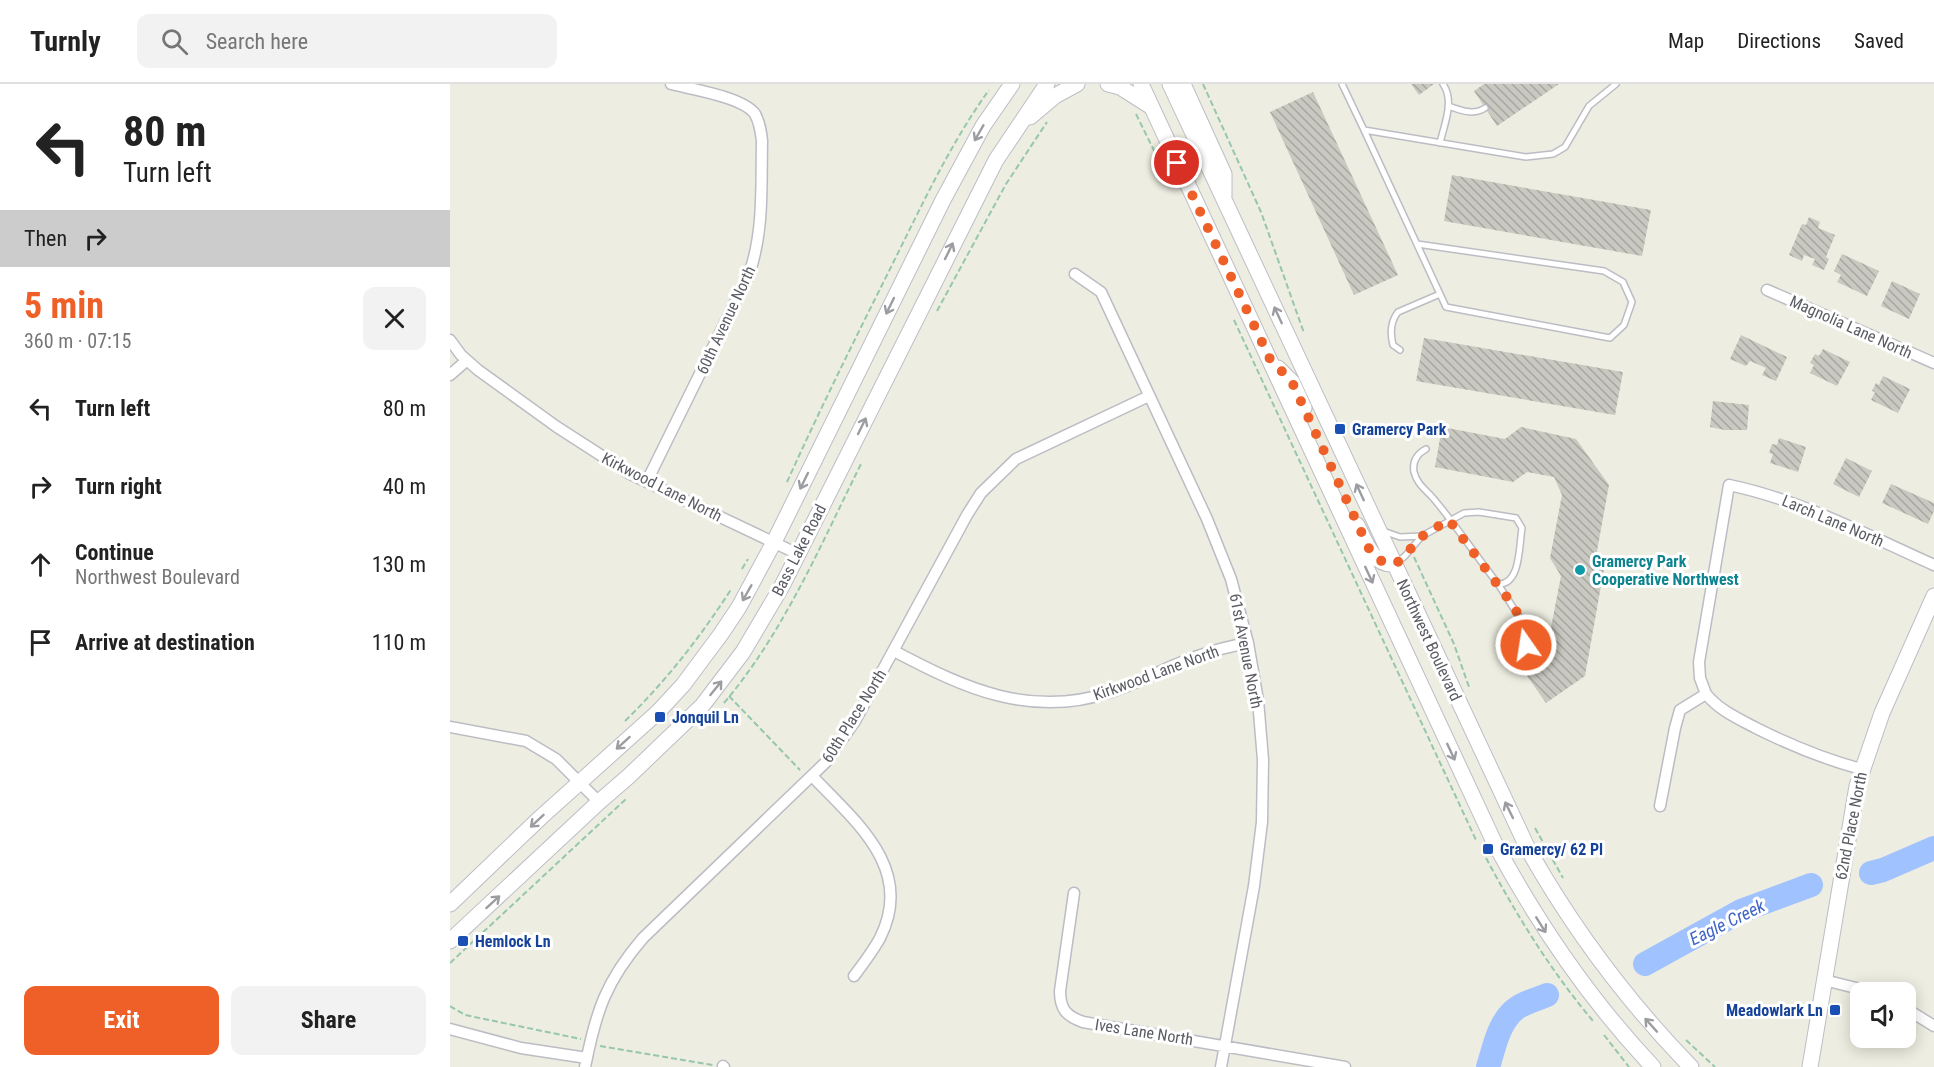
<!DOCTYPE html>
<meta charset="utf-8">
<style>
body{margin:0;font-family:"Roboto Condensed",sans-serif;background:#f2f2f2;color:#222;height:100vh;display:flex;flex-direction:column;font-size:22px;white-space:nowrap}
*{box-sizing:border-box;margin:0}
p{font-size:20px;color:#767676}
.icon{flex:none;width:33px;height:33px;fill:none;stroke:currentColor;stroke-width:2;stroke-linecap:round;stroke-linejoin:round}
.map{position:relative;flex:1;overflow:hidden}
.details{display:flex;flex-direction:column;background:#fff;width:450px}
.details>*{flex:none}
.top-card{background:#fff;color:#222;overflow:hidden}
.tools{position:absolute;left:1400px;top:898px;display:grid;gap:12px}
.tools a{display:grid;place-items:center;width:66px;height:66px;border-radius:12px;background:#fff;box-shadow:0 3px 15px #0003;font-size:30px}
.pin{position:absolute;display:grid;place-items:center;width:51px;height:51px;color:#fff;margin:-26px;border:3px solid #fff;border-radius:50%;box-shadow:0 2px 6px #0007}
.me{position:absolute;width:66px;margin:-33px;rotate:347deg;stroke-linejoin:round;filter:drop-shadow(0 0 4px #0008)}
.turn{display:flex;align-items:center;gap:21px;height:126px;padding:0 24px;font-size:27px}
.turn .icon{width:78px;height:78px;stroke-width:2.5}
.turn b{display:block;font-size:42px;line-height:51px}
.then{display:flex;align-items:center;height:57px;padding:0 24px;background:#0003;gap:12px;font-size:22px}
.round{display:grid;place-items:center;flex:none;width:63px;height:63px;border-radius:12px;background:#f2f2f2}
.head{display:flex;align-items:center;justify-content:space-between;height:102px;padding:0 24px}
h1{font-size:36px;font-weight:700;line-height:45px;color:#ee6027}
.action{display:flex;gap:12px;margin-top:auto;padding:12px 24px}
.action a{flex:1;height:69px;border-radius:12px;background:#ee6027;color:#fff;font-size:24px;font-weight:700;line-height:69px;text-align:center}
.action a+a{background:#f2f2f2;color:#222}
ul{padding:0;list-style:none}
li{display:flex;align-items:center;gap:18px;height:78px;padding:0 24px}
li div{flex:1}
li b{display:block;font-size:22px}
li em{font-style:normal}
header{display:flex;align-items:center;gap:36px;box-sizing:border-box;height:84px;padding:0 30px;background:#fff;border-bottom:2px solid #e0e0e0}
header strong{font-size:28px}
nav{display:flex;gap:33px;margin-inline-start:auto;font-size:21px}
.search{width:420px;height:54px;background:#f2f2f2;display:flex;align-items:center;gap:15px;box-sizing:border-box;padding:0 21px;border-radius:12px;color:#767676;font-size:22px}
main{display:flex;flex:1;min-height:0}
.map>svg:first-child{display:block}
</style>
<header>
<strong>Turnly</strong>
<div class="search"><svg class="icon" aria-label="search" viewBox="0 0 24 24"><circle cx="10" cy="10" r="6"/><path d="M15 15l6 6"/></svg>Search here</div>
<nav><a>Map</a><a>Directions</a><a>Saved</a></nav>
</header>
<main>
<section class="details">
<div class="top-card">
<div class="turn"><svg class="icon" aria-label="left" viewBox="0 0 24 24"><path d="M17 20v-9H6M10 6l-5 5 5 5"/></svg><div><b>80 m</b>Turn left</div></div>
<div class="then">Then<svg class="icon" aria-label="right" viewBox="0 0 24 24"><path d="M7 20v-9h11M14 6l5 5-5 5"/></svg></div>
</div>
<div class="head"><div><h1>5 min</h1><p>360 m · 07:15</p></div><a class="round"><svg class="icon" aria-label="close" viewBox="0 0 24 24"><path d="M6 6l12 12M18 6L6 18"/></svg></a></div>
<ul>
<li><svg class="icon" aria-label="left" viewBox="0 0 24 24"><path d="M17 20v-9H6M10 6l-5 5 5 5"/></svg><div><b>Turn left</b></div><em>80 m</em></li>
<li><svg class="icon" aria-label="right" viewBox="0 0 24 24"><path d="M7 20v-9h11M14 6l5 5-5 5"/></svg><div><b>Turn right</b></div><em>40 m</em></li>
<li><svg class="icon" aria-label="ahead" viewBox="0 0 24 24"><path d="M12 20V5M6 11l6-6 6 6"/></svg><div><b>Continue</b><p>Northwest Boulevard</p></div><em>130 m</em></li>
<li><svg class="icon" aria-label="arrive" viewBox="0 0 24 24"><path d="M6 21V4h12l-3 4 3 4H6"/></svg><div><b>Arrive at destination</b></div><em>110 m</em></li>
</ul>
<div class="action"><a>Exit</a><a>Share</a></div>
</section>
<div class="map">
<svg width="1484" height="983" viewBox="0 0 1484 983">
<defs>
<pattern id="building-back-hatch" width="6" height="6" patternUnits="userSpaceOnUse" patternTransform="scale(1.5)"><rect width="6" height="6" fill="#cac9c1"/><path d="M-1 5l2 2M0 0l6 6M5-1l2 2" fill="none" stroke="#a7a6a0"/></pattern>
</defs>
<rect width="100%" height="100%" fill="#edede1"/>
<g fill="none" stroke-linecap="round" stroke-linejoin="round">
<path stroke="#a0c2ff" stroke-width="24" d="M1421 789 1433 786 1484 764
M1195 880 1291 827 1361 801
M1038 983C1044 964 1049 936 1067 924 1075 918 1088 915 1097 911"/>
</g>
<path fill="url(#building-back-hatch)" d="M961 0H984L969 11Z
M1034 0H1109L1047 42 1024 7Z
M863 8 948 191 904 211 820 28Z
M1002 91 1201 126 1192 172 994 137Z
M1359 133 1370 138 1368 144 1385 151 1376 173 1379 175 1374 186 1362 181 1365 175 1354 171 1352 177 1339 171 1352 140 1356 141Z
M1392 170 1429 187 1417 212 1387 198 1391 191 1384 187Z
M1442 197 1470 210 1459 235 1431 222Z
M1291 251 1337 273 1326 297 1312 291 1316 284 1300 277 1296 282 1280 275Z
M974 254 1173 288 1165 331 966 297Z
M1373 265 1400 278 1387 302 1360 289 1364 281 1360 279 1365 270 1369 272Z
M1433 292 1460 305 1448 329 1421 316 1425 308 1422 307 1426 299 1429 301Z
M1263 317 1299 321 1297 346H1275L1260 343Z
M992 343 1055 355 1071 343 1126 355 1159 401 1147 467 1155 479 1135 592 1096 619 1072 585 1096 569 1111 492 1100 474 1112 411 1104 393 1077 388 1063 398 985 383Z
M1329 354 1356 363 1348 388 1320 379 1323 370 1319 369 1322 360 1327 361Z
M1396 374 1422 387 1409 413 1383 400Z
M1441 400 1484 419V427L1478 440 1432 419Z"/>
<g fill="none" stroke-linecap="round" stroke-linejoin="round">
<g stroke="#bcbdc4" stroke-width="8">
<path id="lane" d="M892 0 914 46
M998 22C1011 26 1023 32 1035 24
M990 59C994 41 1005 17 993 0
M967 160 1154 187 1173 198 1182 218 1174 241 1160 254 996 223 914 46 1076 73 1103 70 1115 63 1139 22 1166 0
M950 266 943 261C940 249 940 238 948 228L990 210
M933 447 950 453 972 452
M946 479 955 472 972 452 1014 429 1029 428 1066 434 1072 444C1069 461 1071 501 1048 500 1026 472 1006 441 983 414 975 405 967 400 964 388 962 377 967 370 976 365
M1048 500 1077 545 1076 561"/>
</g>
<g stroke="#bcbdc4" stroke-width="13">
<path id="street" d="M625 190 651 208 757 435 781 495 798 559 808 616 813 676 812 738 804 802 771 983
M1317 206 1484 279
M0 256 11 271 28 286 107 343 180 390 348 470
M0 291 16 277
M197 397 299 190C314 148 311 102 312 57 311 48 310 39 305 30 293 13 241 5 221 0
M444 567C514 604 580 635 661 608 690 599 716 583 745 573 762 567 780 562 798 559
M1256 610C1269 626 1287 634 1306 644 1340 661 1374 675 1411 685
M0 643 76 657 106 675 149 718
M363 693C406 738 465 785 430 854 423 867 413 880 404 892
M1210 722 1225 644 1230 626 1256 610 1250 594 1249 578 1279 401C1351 416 1417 451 1484 481
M624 809 610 907C610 925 616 932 633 938L895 983
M1374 896 1426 909
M1455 924 1484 942
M0 945 71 964 137 974
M273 982 274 983
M135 983C146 927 156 897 193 854L376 678 405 637 517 431 531 409 566 375 699 312"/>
</g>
<g stroke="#bcbec6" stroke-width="17">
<path id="secondary" d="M658 0 670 3 700 22
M691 0 1044 758C1088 840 1139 915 1203 983
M720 0 1078 765C1123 845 1177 917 1241 983
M733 0 774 90V112
M580 33 605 12 627 0
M828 284 842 298 854 324
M907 441C915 457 923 482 944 480
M0 820 90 734 208 628 233 601 271 550 289 523 324 458 493 116 533 42 562 0
M0 857 149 718 179 692 252 622 293 568 332 502 546 76 597 0
M1360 983 1407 702 1432 629 1484 512"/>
</g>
<path stroke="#96c7ae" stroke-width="2" stroke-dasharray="6 3" stroke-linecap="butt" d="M753 0 811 128 854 249
M686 30 718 95
M487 227 556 100 597 38
M784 236 1026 756
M337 398C370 325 406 253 442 181 472 121 500 60 539 6
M964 473 1004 560 1019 603
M292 485 298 475
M279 612 350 686
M274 619C334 548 370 462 411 380
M175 637C217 596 251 552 282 504
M1085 744 1113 794
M1036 774C1067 832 1101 887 1143 937
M0 879 176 715
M0 922 15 931 131 955
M1154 951 1179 983
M1236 956 1265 983
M150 962 263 981"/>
<use href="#lane" stroke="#fff" stroke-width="5"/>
<use href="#street" stroke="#fff" stroke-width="10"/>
<use href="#secondary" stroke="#fff" stroke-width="15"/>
</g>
<defs><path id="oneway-shaft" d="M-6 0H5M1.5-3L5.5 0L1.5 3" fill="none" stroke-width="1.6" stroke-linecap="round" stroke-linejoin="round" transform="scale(1.5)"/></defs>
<g stroke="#9c9da1">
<use href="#oneway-shaft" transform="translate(529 49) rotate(120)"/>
<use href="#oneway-shaft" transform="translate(499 167) rotate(-64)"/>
<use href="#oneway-shaft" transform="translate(440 222) rotate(116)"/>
<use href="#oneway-shaft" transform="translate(828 231) rotate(-115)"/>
<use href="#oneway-shaft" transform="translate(412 342) rotate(-64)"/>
<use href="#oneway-shaft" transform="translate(354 397) rotate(116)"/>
<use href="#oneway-shaft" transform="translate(910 408) rotate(-115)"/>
<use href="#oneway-shaft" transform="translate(919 491) rotate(65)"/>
<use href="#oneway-shaft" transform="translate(297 509) rotate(120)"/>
<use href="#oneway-shaft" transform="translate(266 604) rotate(-51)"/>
<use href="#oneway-shaft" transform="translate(173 659) rotate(138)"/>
<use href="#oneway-shaft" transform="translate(1001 668) rotate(65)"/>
<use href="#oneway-shaft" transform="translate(1059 726) rotate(-116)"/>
<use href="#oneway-shaft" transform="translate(87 737) rotate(137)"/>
<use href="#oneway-shaft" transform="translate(43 818) rotate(-42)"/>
<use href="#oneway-shaft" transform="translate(1091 841) rotate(58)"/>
<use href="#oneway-shaft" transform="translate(1201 941) rotate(-132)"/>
</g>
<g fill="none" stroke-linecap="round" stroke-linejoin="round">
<path stroke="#ee6027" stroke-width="10" stroke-dasharray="0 18" d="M727 79 820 275 842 298 921 469C950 496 954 466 974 451 981 446 991 441 999 436L1062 520 1077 545 1076 561"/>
</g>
<g fill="#1a4fb4" stroke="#fff" stroke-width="2">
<rect x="884" y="339" width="12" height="12" rx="3"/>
<rect x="204" y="627" width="12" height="12" rx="3"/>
<rect x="1032" y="759" width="12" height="12" rx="3"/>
<rect x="7" y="851" width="12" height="12" rx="3"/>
<rect x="1379" y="920" width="12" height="12" rx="3"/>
</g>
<circle fill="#0f9aa8" stroke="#fff" stroke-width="2" cx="1130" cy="486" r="6"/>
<g text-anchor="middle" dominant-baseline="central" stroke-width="6" stroke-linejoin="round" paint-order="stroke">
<g font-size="16" fill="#5a5c63" stroke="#fff">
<text transform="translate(276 236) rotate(-65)">60th Avenue North</text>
<text transform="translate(1401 243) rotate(24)">Magnolia Lane North</text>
<text transform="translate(212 403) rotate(27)">Kirkwood Lane North</text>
<text transform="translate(1383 437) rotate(23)">Larch Lane North</text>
<text transform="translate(349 466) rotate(-63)">Bass Lake Road</text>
<text transform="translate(979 556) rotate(65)">Northwest Boulevard</text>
<text transform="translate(796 567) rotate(79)">61st Avenue North</text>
<text transform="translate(706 589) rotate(-20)">Kirkwood Lane North</text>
<text transform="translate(404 632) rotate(-58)">60th Place North</text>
<text transform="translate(1401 742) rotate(-79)">62nd Place North</text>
<text transform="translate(694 948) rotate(9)">Ives Lane North</text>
</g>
<g font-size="16" font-weight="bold" fill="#164399" stroke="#fff" text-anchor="start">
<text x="902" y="345">Gramercy Park</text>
<text x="222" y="633">Jonquil Ln</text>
<text x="1050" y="765">Gramercy/ 62 Pl</text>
<text x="25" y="857">Hemlock Ln</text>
<text x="1373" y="926" text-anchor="end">Meadowlark Ln</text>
</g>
<g font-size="16" font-weight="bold" fill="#0d838f" stroke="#fff" text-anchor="start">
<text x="1142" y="477">Gramercy Park<tspan x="1142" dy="18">Cooperative Northwest</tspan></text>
</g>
<g font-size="18" font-style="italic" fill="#3f65c6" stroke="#fff">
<text transform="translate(1277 838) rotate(-26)">Eagle Creek</text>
</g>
</g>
</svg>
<div class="tools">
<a><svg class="icon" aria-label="sound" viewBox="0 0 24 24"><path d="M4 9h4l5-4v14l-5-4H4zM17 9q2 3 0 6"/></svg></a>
</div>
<div class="pin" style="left:727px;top:79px;background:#d93025"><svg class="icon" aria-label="arrive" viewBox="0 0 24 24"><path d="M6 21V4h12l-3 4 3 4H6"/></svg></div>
<svg class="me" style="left:1076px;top:561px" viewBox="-20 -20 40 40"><circle r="17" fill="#ee6027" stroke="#fff" stroke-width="3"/><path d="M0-11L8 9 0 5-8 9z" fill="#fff"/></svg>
</div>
</main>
